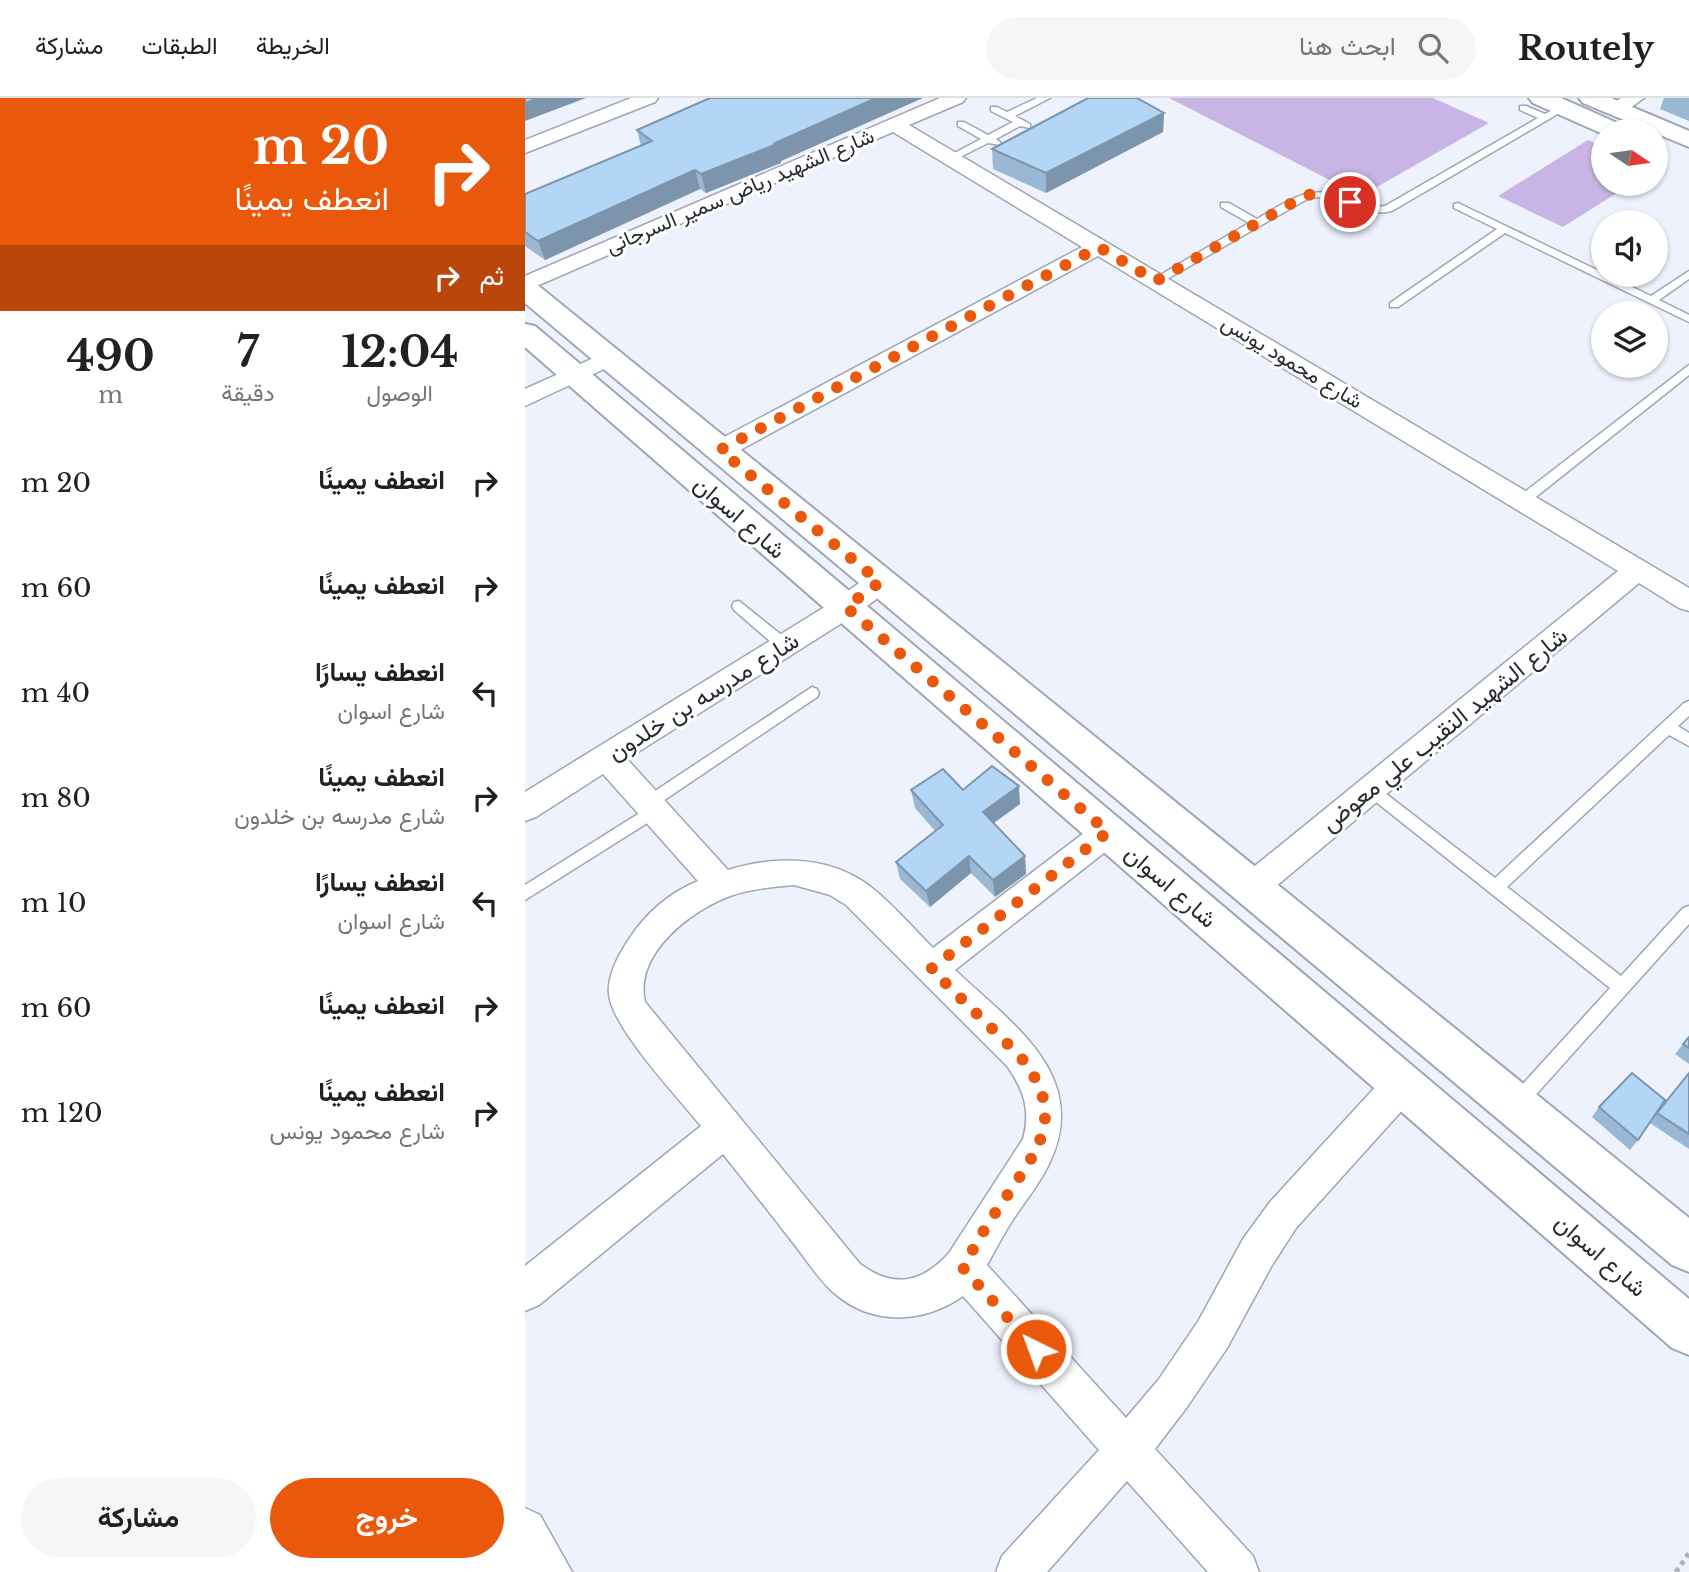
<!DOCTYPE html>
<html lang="ar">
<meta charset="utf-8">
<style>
body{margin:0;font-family:"Libre Baskerville",Vazirmatn,serif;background:#f6f6f6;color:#202124;direction:rtl;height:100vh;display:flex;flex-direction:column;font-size:26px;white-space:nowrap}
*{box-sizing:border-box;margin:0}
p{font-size:23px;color:#757577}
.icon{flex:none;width:38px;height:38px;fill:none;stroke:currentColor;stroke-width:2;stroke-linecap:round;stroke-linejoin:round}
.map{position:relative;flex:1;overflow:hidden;direction:ltr}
.panel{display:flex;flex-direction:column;background:#fff;width:525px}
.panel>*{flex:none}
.guide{background:#ea580c;color:#fff;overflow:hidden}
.needle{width:46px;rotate:103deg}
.fabs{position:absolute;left:1066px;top:21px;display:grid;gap:14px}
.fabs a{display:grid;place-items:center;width:77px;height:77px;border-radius:50%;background:#fff;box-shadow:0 2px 5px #0004;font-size:35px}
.pin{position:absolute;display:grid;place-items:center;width:60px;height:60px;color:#fff;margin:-30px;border:4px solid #fff;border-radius:50%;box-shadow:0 2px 7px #0007}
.me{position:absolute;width:77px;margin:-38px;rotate:318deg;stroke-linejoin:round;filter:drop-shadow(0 0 5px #0008)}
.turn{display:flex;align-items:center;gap:24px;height:147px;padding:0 21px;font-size:32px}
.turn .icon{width:91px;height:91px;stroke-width:2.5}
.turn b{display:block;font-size:49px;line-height:60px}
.then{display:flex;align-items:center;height:66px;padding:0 21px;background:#0003;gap:14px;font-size:26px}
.eta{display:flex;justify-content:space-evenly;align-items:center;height:119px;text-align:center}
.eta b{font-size:42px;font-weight:700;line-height:49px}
.action{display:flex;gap:14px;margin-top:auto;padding:14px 21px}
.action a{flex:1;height:80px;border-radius:42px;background:#ea580c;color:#fff;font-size:28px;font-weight:700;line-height:80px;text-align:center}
.action a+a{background:#f6f6f6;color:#202124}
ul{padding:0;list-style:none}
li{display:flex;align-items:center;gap:21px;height:105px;padding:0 21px}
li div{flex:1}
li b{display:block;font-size:26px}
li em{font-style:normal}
header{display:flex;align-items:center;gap:42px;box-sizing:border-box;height:98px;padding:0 35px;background:#fff;border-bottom:2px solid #e0e0e0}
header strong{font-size:33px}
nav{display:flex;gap:38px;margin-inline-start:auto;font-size:24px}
.search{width:490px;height:63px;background:#f6f6f6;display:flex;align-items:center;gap:18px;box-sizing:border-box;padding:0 24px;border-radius:38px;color:#757577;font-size:26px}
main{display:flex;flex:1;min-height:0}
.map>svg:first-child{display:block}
</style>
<header>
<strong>Routely</strong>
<div class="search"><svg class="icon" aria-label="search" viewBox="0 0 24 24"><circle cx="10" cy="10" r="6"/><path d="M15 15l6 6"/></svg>ابحث هنا</div>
<nav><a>الخريطة</a><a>الطبقات</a><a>مشاركة</a></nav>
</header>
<main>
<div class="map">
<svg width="1164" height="1474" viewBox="0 0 1164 1474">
<rect width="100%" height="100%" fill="#eef2fd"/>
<path fill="#c9b5e5" d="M644 0H908L964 25 836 98Z
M1063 42 1078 49V86H1106L1038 129 973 98Z"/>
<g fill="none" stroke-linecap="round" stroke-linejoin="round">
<g stroke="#9ea5b5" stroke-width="3">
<path id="lane" d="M512 0H525L490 18 505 26V30L495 28 471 41 476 45 475 47 463 45 429 62 420 60 456 41 433 28V24H439L463 37 488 24 466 13V9H472L482 14Z
M995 8H1001L1020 16 1035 8 1043 10 867 113C833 121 814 95 784 100L635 185 625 183 724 125 696 109V105H704L732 121C761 104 784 85 818 99 832 104 844 111 860 108L1013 20 995 12Z
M933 105 1126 198 1164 173V181L1134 202 1164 217V224L980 135 873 209H865V205L972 131 929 110V106Z
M1164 267V277L1002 406H992V400Z
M214 503 264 543 266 547 264 551H254L209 512 207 508 209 504Z
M287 589 292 591 294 595 292 599 132 707 138 713 135 717 0 802V787L121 711 115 705 118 701Z
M1164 603V618L1153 628 1164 635V648L1144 637 982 789 1096 878 1158 810 1164 808V826L998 1011 992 1013 986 1011 983 1005 986 999 1085 890 841 696 838 692 841 688H851L970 780 1159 605Z"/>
</g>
<g stroke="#9ea5b5" stroke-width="3">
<path id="street" d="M106 0H133L130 4 0 55V42Z
M415 0H441L438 4 384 27 1164 490V513L1154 510 1114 485 737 800 726 804 715 800 710 790 715 780 1093 473 573 158 204 358 195 360 186 358 183 352 186 346 557 149 368 34 0 193V178Z
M1096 0H1119L1098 15H1084L1081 11Z
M84 253 92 255 96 260 92 265 0 308V291Z
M355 474 365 477 369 484 365 491 331 516 102 661 203 772C249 758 301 757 342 786 366 804 387 829 408 850L572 725 583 721 594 725 599 734 594 743 430 872C487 926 567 978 524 1066 515 1085 501 1102 489 1120 479 1135 471 1151 462 1167L601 1320 634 1281 674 1222 718 1141 745 1104 864 974 877 969 890 974 895 986 890 998 771 1130 746 1169 702 1250 662 1309 630 1351 728 1458 734 1474H683L602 1383 522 1474H471L477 1458 574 1352 438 1198C398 1226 347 1228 309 1195 292 1180 279 1158 265 1141 243 1112 220 1084 198 1056L14 1207 0 1213V1168L176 1028C153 999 87 930 84 896 82 878 94 856 104 841 121 815 144 795 173 783L78 676 11 719 0 723V694L311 502 345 477ZM269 787 305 797 321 807 482 968C499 992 506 1013 498 1041L424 1155C397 1185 369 1191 335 1166L120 904C109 856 165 813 205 798 225 791 247 789 269 787Z
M0 1410 15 1417 47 1474H0Z"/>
</g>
<g stroke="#9ea5b5" stroke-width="4">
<path id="secondary" d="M1004 0H1036L1099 28 1103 33H1078V36L1008 5Z
M1054 0H1086L1164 33V49L1058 5Z
M0 183 10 185 1164 1120V1174L1147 1167 0 205Z
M0 226 10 228 1164 1201V1257L1147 1250 0 249Z"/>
</g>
<path stroke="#aeb2bc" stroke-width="5" stroke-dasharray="4.5 4.5" stroke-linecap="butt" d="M1151 1474 1164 1455"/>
<use href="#lane" fill="#fff" fill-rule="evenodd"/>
<use href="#street" fill="#fff" fill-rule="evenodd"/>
<use href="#secondary" fill="#fff" fill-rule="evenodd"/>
</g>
<path fill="#9ab7d4" d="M1139 0H1164V23L1135 11Z
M639 15 638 34 521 95 468 71 467 51Z
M358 17 256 63V65L181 95 175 91 20 162 0 148V96L116 48 112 32Z
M386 692H438L495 706 469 725 500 758 501 776 470 799 446 775 405 809 375 781 371 764 410 733 390 710Z
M1164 939V966L1150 956Z
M1164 975V1051L1125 1025 1113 1042 1105 1052 1067 1019 1074 1009 1133 1012Z"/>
<path fill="#7d95ac" d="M13 0H61L0 23V5Z
M351 0H398L256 63V65L181 95 176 76Z
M639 15 638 34 521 95V75Z
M170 72 175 91 20 162 13 143Z
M494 688 495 706 460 731 458 714Z
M444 758 446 775 405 809 401 793Z
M500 758 501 776 470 799 468 782Z"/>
<path fill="#b3d5f6" stroke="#7d95ac" stroke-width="2" d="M0 0H13L0 5Z
M185 0H351L250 45 252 46 176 76 170 72 13 143 0 134V96L127 43 112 32Z
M563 0H612L639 15 521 75 467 51Z
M467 668 494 688 458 714 500 758 468 782 444 758 401 793 371 764 418 727 386 692 418 671 438 692Z
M1164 939V950L1158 946Z
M1107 975 1140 1002 1113 1042 1074 1009Z
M1164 975V1036L1132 1015Z"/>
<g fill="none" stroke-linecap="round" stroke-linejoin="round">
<path stroke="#ea580c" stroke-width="12" stroke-dasharray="0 21.6" d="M511 1251 438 1170C450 1147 462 1126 477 1105 513 1051 544 1018 494 957L406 871 583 734 321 509 355 484 195 352 574 149 631 183 781 97 801 95 825 104"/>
</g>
<g text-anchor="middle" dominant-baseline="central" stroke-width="6" stroke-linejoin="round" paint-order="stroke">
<g font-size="21" fill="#282b31" stroke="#fff">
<text transform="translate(215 93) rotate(-23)">شارع الشهيد رياض سمير السرجانى</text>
<text transform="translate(767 264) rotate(31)">شارع محمود يونس</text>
</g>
<g font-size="24" fill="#282b31" stroke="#fff">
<text transform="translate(215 419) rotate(41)">شارع اسوان</text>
<text transform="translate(178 598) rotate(-32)">شارع مدرسه بن خلدون</text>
<text transform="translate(919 631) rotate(-39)">شارع الشهيد النقيب علي معوض</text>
<text transform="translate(646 788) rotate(41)">شارع اسوان</text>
<text transform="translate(1076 1157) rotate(41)">شارع اسوان</text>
</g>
</g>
</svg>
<div class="fabs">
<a><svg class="needle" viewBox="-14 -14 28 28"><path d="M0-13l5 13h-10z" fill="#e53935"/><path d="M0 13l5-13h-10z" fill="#757577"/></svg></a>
<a><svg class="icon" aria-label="sound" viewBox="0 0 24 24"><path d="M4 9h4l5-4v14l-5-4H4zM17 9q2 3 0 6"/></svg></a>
<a><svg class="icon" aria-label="layers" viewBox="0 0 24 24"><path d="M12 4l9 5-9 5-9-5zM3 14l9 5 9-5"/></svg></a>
</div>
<div class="pin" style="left:825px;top:104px;background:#d93025"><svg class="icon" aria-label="arrive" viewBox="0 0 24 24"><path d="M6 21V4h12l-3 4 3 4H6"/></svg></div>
<svg class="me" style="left:511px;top:1251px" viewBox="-20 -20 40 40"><circle r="17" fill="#ea580c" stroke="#fff" stroke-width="3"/><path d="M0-11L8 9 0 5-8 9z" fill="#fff"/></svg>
</div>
<section class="panel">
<div class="guide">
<div class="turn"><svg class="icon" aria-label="right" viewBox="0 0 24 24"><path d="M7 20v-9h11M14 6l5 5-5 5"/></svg><div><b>20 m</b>انعطف يمينًا</div></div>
<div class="then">ثم<svg class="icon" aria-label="right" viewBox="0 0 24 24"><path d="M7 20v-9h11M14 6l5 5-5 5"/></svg></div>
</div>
<div class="eta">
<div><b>12:04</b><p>الوصول</p></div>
<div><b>7</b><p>دقيقة</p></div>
<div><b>490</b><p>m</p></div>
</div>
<ul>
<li><svg class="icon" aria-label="right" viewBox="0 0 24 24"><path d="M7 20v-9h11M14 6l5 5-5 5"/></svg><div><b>انعطف يمينًا</b></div><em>20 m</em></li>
<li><svg class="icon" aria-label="right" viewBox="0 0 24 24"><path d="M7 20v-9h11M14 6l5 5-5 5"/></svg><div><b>انعطف يمينًا</b></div><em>60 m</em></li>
<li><svg class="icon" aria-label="left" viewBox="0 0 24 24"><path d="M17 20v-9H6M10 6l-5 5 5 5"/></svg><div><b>انعطف يسارًا</b><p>شارع اسوان</p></div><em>40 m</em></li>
<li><svg class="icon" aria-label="right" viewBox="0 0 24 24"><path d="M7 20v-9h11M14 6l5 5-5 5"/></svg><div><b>انعطف يمينًا</b><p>شارع مدرسه بن خلدون</p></div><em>80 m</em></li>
<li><svg class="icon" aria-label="left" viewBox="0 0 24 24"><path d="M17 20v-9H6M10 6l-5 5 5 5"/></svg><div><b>انعطف يسارًا</b><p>شارع اسوان</p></div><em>10 m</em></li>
<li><svg class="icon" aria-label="right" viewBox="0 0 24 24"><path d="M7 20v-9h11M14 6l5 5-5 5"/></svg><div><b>انعطف يمينًا</b></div><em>60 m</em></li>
<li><svg class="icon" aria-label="right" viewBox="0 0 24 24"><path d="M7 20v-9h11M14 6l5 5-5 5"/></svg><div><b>انعطف يمينًا</b><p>شارع محمود يونس</p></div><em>120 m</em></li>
</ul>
<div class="action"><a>خروج</a><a>مشاركة</a></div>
</section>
</main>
